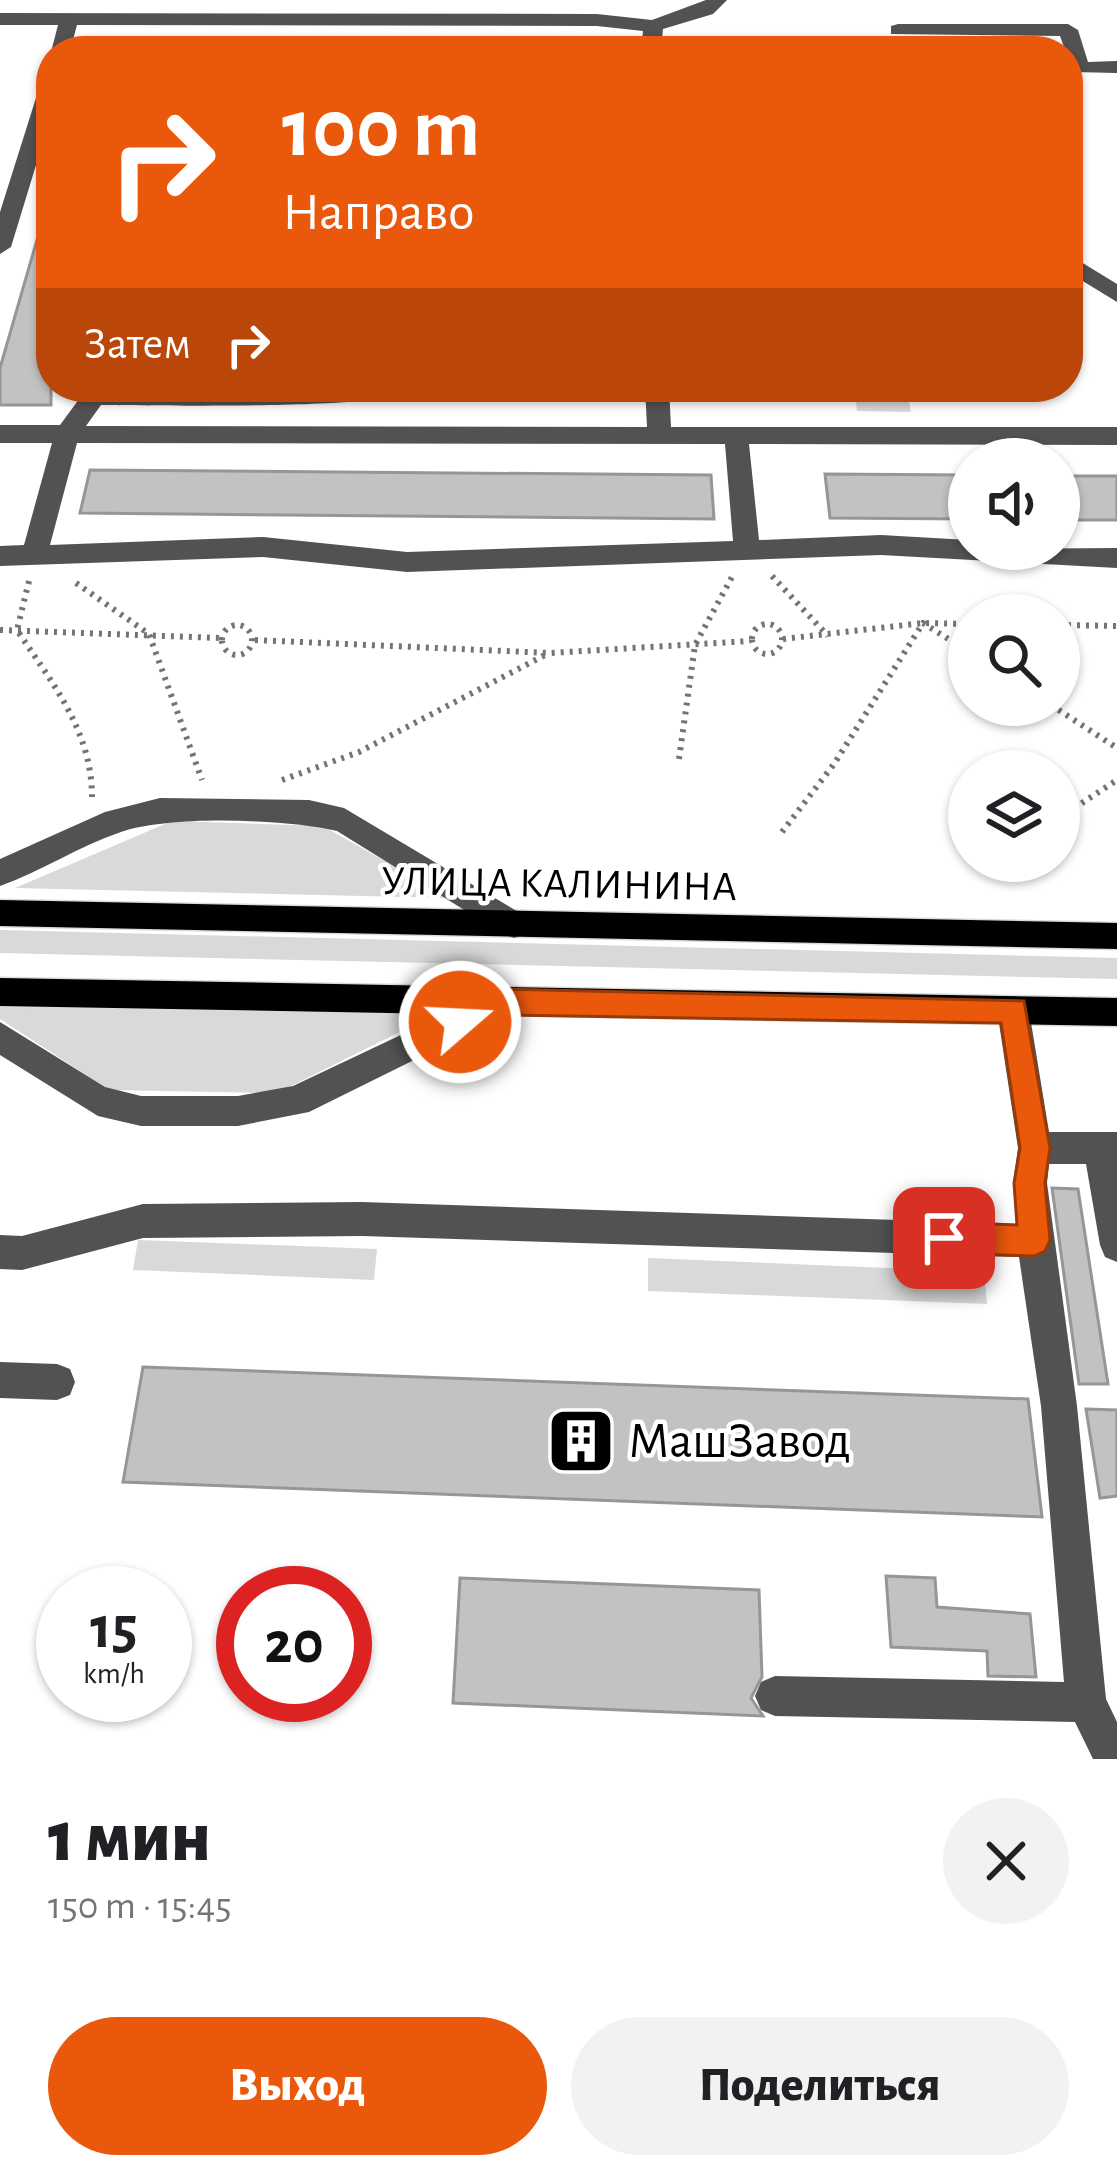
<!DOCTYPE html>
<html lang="ru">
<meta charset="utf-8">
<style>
body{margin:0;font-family:"Alegreya Sans",sans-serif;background:#f2f2f2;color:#202124;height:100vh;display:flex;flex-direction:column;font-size:45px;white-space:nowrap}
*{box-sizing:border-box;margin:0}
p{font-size:39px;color:#757577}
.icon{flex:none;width:66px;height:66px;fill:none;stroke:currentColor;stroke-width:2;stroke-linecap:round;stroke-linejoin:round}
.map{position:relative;height:1759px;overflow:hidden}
.details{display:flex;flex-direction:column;background:#fff;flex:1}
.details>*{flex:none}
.banner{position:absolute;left:36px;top:36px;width:1047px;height:366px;border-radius:48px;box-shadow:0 3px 9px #0004;background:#ea580c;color:#fff;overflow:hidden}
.buttons{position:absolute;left:948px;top:438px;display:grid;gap:24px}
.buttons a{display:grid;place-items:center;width:132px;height:132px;border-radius:50%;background:#fff;box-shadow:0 3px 9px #0004;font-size:60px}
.speed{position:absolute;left:36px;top:1566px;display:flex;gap:24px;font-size:60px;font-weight:700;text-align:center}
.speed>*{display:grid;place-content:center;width:156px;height:156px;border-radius:50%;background:#fff;box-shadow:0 3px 9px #0004;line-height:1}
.speed small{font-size:30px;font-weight:400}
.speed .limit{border:18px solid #d22;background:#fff;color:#111}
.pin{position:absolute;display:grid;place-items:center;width:102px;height:102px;color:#fff;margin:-51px;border-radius:24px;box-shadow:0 6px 18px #0006}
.me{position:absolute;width:132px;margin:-66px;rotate:71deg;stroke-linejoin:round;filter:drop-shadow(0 0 9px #0008)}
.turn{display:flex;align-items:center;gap:42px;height:252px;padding:0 48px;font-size:54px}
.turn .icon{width:156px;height:156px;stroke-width:2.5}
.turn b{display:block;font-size:84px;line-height:102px}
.then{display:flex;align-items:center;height:114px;padding:0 48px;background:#0003;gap:24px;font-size:45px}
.round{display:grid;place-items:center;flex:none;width:126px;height:126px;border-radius:63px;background:#f2f2f2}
.headline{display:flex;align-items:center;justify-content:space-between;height:204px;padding:0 48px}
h1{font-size:72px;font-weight:800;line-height:90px}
.cta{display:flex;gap:24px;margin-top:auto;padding:24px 48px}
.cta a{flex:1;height:138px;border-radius:72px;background:#ea580c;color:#fff;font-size:48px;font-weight:800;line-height:138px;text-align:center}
.cta a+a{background:#f2f2f2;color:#202124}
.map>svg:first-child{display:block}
</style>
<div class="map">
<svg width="1117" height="1759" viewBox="0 0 1117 1759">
<rect width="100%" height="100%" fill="#fff"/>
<path fill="#d9d9d9" d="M854 387H906L911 412 857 411Z
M172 821 323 826 450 898 15 888Z
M0 930 1117 958V979L0 953Z
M0 1007 438 1013 277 1093 109 1090 0 1019Z
M138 1240 377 1249 374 1280 133 1270Z
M648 1258 984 1272 987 1304 648 1291Z"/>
<path fill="#c2c2c2" stroke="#969696" stroke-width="3" d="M43 219 51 220V405H0V368Z
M90 470 711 475 714 519 80 513Z
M825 474 969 475V519L830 518Z
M1059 476H1117V520H1059Z
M1052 1188 1078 1189 1108 1384H1079Z
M143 1367 1028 1399 1042 1517 123 1482Z
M1086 1409 1117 1410V1496L1100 1498Z
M886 1576 935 1578 937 1607 1030 1614 1036 1677 988 1676 987 1651 891 1647Z
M460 1578 759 1590 762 1677 751 1698 763 1716 453 1703Z"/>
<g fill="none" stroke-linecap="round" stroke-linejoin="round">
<g stroke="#dbdbdb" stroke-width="3">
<path id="major" d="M0 900 1117 923V949L0 926Z
M0 978 1117 998V1026L0 1006Z"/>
</g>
<path stroke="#747474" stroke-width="4.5" stroke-dasharray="1.5 4.5" stroke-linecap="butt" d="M478 48 608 49"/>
<path stroke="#747474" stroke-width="6" stroke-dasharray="3 6" stroke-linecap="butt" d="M772 576 828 636
M29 581 17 630C52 683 92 731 92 797
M76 583 149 634 202 780
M752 639a15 15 0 1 1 30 0a15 15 0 1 1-30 0Z
M222 640a15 15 0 1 1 30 0a15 15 0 1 1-30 0Z
M1059 625 1117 626
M0 630 220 638
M783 639 923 623 969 624
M255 640 550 653 750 641
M1051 705 1117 748
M679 759 695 645 733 575
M282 780 359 752 547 654
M1059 818 1117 780
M782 832 834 764 923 623 969 652"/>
<path fill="#525252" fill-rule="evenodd" d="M706 0H727L713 14 663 29 661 51H641L643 31 597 26 77 25 70 51 51 52 58 25H0V13L597 14 652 20Z
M898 24H1068L1078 30 1088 62 1117 61V73L1073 72 1060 36 891 34V26Z
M51 76V116L11 247 0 254V212L41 82Z
M1068 254 1117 284V302L1068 272Z
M427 387C405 411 150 405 101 405L86 426 647 427 645 387H669L671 427H1117V445L749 444 759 540 881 535 969 540V549L1117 548V568L881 555 407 572 263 557 0 566V546L24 545 52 443H0V425H60L85 391 94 389ZM77 443 725 444 733 541 407 552 263 537 50 545Z
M160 798 309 800 344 808 525 916 529 925 525 934 514 938 503 934 337 831C285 819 171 815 121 832 79 846 42 871 0 886V859L105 812Z
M500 988 511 992 516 1002 511 1012 309 1112 238 1126H141L98 1116 0 1055V1022L105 1087 141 1096H238L293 1086Z
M1013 996 1024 1000 1029 1010 1049 1132H1117V1262L1105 1257 1100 1245 1086 1164H1049L1047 1183 1077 1406 1106 1699 1117 1722V1759H1093L1075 1722 775 1716 761 1710 755 1696 761 1682 775 1676 1064 1682 1041 1406 1019 1257 362 1236 143 1238 22 1270 0 1269V1235L22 1236 143 1204 362 1202 1016 1224 1013 1183 1018 1148 997 1010 1002 1000Z
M0 1362 57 1364 70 1369 75 1382 70 1395 57 1400 0 1398Z"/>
<use href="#major" fill="#000" fill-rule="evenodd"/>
</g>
<path fill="#ea580c" stroke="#983908" stroke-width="3" d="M500 989 1024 1001 1050 1148 1045 1183 1050 1240 1045 1251 1034 1256 944 1253 933 1249 929 1238 933 1227 944 1222 1017 1225 1014 1183 1020 1148 1001 1023 503 1015 460 1035 449 1031 445 1022 449 1013Z"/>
<defs>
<g id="building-square" transform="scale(3.45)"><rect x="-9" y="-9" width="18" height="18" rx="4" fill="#000" stroke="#fff"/><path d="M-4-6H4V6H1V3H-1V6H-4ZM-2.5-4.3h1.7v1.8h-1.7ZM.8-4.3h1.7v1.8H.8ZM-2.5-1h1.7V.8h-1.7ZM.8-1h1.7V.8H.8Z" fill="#fff"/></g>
</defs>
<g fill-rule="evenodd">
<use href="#building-square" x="581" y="1441"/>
</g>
<g text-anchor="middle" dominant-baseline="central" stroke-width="9" stroke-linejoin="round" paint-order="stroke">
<g font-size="42" fill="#000" stroke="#fff">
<text transform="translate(559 884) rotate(1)">УЛИЦА КАЛИНИНА</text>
</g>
<g font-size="51" fill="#000" stroke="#fff" text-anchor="start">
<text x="628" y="1441">МашЗавод</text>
</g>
</g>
</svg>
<div class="buttons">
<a><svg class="icon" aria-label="sound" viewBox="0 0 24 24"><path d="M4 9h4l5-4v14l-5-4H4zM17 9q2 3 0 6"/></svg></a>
<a><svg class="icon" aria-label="search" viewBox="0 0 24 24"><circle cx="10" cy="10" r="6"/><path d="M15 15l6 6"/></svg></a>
<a><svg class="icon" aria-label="layers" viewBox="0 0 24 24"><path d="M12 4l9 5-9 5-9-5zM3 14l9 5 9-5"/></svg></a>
</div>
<div class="speed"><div>15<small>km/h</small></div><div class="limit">20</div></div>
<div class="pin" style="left:944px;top:1238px;background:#d93025"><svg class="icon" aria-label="arrive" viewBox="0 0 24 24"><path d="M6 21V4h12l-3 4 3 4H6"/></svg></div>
<svg class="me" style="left:460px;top:1022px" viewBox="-20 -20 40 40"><circle r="17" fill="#ea580c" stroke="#fff" stroke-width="3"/><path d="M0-11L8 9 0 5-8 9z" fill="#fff"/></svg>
<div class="banner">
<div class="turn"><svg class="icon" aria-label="right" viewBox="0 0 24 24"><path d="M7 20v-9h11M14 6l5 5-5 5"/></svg><div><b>100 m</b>Направо</div></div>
<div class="then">Затем<svg class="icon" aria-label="right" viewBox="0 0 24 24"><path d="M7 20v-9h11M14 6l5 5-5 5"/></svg></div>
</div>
</div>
<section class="details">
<div class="headline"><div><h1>1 мин</h1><p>150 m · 15:45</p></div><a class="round"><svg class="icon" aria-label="close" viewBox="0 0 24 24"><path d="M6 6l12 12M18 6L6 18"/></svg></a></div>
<div class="cta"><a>Выход</a><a>Поделиться</a></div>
</section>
